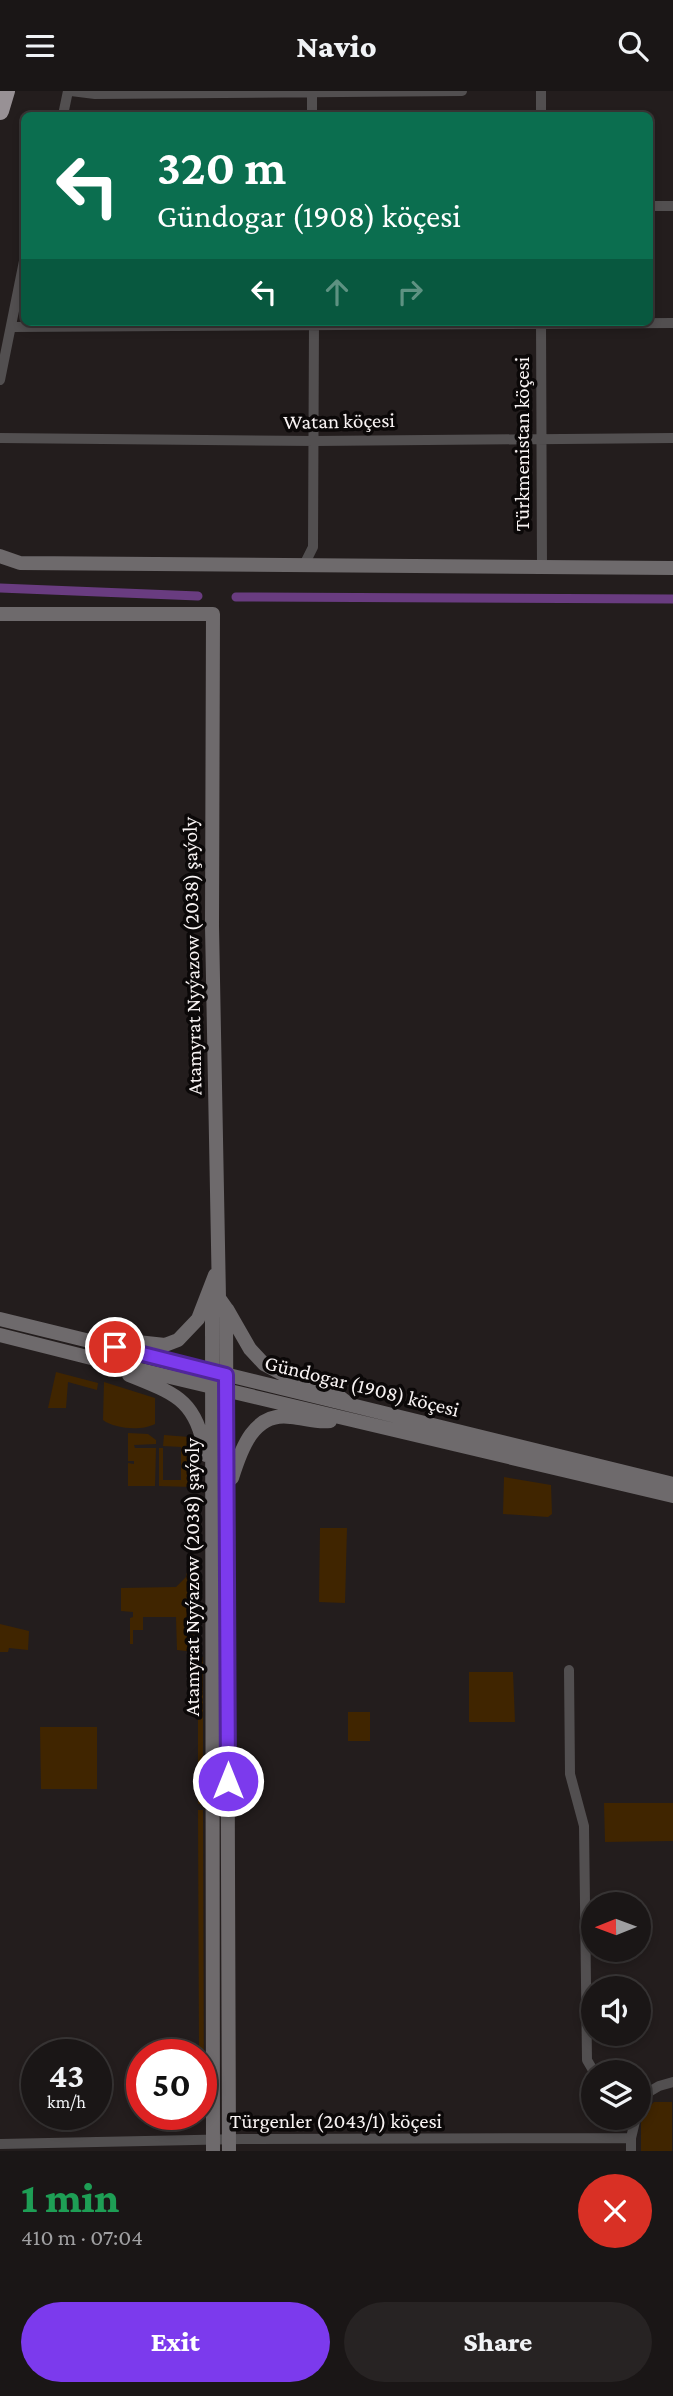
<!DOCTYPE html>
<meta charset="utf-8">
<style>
body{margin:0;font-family:"Crimson Pro",serif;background:#272323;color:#f1f3f6;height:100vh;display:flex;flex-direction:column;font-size:26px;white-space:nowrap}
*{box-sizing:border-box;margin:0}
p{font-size:23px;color:#9f9fa1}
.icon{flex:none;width:38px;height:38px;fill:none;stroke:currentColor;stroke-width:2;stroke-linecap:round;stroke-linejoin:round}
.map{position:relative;height:2060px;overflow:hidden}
.panel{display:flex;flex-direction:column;background:#1a1616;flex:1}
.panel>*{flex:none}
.guide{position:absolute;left:21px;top:21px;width:632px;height:214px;border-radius:10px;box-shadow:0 4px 10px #0003,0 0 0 2px #383535;background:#0b6e4f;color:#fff;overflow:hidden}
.needle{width:46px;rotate:269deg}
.buttons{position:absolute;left:581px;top:1801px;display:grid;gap:14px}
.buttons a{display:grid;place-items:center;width:70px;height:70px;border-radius:50%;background:#1a1616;box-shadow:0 4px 10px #0003,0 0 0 2px #383535;font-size:35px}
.speed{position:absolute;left:21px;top:1948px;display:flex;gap:14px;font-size:35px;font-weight:700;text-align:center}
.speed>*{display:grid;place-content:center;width:91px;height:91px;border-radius:50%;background:#1a1616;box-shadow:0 4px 10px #0003,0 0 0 2px #383535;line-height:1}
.speed small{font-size:18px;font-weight:400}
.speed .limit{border:10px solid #d22;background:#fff;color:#111}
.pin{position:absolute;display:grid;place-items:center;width:60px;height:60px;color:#fff;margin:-30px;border:4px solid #fff;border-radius:50%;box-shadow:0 2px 7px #0007}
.me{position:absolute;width:77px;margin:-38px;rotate:0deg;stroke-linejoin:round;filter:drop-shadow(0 0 5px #0008)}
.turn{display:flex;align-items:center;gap:24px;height:147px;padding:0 21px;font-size:32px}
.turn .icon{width:91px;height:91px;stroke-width:2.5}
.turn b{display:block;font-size:49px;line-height:60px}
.lanes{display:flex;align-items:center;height:66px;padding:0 21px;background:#0003;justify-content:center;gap:35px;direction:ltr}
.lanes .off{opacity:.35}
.round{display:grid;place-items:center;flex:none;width:74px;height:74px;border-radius:37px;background:#272323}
.headline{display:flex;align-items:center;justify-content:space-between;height:119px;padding:0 21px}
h1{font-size:42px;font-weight:800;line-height:52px;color:#1e9e55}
.cta{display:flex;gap:14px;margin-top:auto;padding:14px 21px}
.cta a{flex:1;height:80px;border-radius:42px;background:#7c3aed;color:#fff;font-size:28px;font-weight:800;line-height:80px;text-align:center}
.cta a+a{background:#272323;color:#f1f3f6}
header{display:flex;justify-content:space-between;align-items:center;height:91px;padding:0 21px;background:#1a1616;font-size:32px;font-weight:800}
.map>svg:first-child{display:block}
</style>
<header><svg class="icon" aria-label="menu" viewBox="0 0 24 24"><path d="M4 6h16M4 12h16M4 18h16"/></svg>Navio<svg class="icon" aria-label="search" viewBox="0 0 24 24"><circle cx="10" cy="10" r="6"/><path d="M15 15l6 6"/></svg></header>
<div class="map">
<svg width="673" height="2060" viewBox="0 0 673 2060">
<rect width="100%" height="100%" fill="#231d1d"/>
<path fill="#402500" d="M56 1281 98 1292 97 1299 68 1291 66 1317H48Z
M104 1291 155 1307V1333C142 1340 115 1338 103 1329Z
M128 1342 148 1343 156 1349V1353L134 1354 135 1357H156L155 1395H128V1372L134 1373V1370H128Z
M164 1344 189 1346 192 1364V1396L159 1395V1357H163V1389H181V1356L163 1355Z
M504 1386 551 1394 552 1423 548 1426 503 1423Z
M320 1437H347L345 1512 319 1511Z
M194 1470V1561L177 1559 176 1526H143V1539H133V1553H130V1527L133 1526V1521L121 1520V1497L176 1496 186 1486 189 1471Z
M0 1533 29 1540 28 1559 9 1557 8 1561H0Z
M198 1566H203V1713H198Z
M469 1581H513L515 1631H469Z
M348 1621H370V1650H348Z
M40 1636H97V1698H41Z
M604 1712H673V1750L605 1751Z
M198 1719H203L204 2022H201V1964L199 1963Z
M654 2011H672V2060H641V2024Z"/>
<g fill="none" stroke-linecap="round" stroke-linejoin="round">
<path stroke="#693c80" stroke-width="9" d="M0 497 198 505
M236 506 673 508"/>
<path stroke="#524f50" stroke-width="10" d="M71 0 95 3 462 0
M541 0V24
M63 24 68 0
M312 24V0
M649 115H673
M541 231 542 476
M12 236 673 232
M0 289 24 170
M0 347 315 350 673 347
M304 474 313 456 314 231
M569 1579 570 1683 584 1735 587 1969 594 1981
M639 2018 642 2005 659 1995 673 1991
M0 2053 242 2048 631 2047
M631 2060V2047L636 2026"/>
<path stroke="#6e6a6c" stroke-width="14" d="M0 465 20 472 673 477
M0 523H213L212 835 219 1207 212 1218 213 2060
M219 1207 226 1217 229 2060
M227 1218 250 1258 264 1273 296 1290 328 1297 345 1310
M0 1228 673 1393
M0 1244 111 1272 673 1405
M119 1256 137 1251 165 1254 178 1249 198 1228 215 1184
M129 1284C178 1304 195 1308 206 1364
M232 1387C241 1358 254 1320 291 1326 304 1327 317 1332 330 1330"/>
<path stroke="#989195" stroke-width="18" d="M0 20 6 0"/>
</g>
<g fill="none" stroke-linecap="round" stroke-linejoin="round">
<g stroke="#51269a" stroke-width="18">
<path id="route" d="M115 1256 226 1284 228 1690"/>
</g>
<use href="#route" stroke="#7c3aed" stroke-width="12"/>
</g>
<g text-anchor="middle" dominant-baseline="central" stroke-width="7" stroke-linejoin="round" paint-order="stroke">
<g font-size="21" fill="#f8f3f3" stroke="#0b0808">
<text transform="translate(339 330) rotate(-1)">Watan köçesi</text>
<text transform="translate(522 353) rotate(-90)">Türkmenistan köçesi</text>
<text transform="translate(192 865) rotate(-91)">Atamyrat Nyýazow (2038) şaýoly</text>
<text transform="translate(362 1295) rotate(14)">Gündogar (1908) köçesi</text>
<text transform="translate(192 1486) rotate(-90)">Atamyrat Nyýazow (2038) şaýoly</text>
<text x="336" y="2030">Türgenler (2043/1) köçesi</text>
</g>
</g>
</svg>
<div class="buttons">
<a><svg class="needle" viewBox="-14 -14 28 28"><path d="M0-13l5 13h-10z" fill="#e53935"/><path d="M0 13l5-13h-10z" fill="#9f9fa1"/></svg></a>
<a><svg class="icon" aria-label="sound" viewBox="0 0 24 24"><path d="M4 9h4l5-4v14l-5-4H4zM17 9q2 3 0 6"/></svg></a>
<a><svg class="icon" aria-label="layers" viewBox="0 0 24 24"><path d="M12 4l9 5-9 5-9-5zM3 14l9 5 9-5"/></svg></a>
</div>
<div class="speed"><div>43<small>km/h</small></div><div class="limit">50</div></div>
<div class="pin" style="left:115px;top:1256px;background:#d93025"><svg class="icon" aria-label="arrive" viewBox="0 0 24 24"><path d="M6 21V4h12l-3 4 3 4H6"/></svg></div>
<svg class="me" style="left:228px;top:1690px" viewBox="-20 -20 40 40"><circle r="17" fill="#7c3aed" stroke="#fff" stroke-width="3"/><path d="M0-11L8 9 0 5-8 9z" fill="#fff"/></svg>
<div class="guide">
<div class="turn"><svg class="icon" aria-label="left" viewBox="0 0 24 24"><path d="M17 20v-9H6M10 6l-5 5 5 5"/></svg><div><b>320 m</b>Gündogar (1908) köçesi</div></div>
<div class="lanes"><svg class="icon" aria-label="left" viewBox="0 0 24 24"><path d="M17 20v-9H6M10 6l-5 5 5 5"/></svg><svg class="icon off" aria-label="ahead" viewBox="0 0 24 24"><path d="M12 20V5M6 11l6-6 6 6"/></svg><svg class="icon off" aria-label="right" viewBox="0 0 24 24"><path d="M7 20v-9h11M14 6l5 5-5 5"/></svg></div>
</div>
</div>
<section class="panel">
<div class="headline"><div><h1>1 min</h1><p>410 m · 07:04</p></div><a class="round" style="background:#d93025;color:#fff"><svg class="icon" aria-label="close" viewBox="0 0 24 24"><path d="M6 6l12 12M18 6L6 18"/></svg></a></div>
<div class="cta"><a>Exit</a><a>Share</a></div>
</section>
